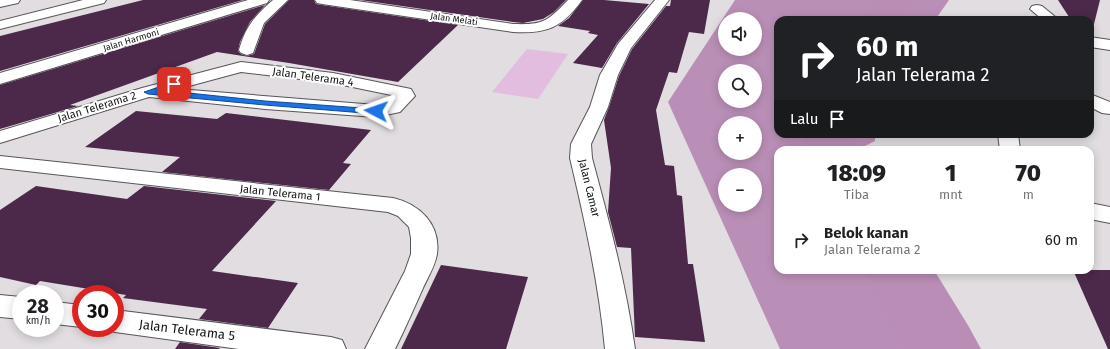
<!DOCTYPE html>
<html lang="id">
<meta charset="utf-8">
<style>
body{margin:0;font-family:"Fira Sans",sans-serif;background:#f6f6f6;color:#202124;height:100vh;display:flex;flex-direction:column;font-size:15px;white-space:nowrap}
*{box-sizing:border-box;margin:0}
p{font-size:13px;color:#757577}
.icon{flex:none;width:22px;height:22px;fill:none;stroke:currentColor;stroke-width:2;stroke-linecap:round;stroke-linejoin:round}
.map{position:relative;flex:1;overflow:hidden}
.drawer{position:absolute;left:774px;top:146px;width:320px;height:128px;display:flex;flex-direction:column;background:#fff;border-radius:12px;box-shadow:0 2px 10px #0003}
.drawer>*{flex:none}
.banner{position:absolute;left:774px;top:16px;width:320px;height:122px;border-radius:12px;box-shadow:0 2px 10px #0003;background:#202124;color:#fff;overflow:hidden}
.tools{position:absolute;left:718px;top:12px;display:grid;gap:8px}
.tools a{display:grid;place-items:center;width:44px;height:44px;border-radius:50%;background:#fff;box-shadow:0 2px 10px #0003;font-size:20px}
.speed{position:absolute;left:12px;top:285px;display:flex;gap:8px;font-size:20px;font-weight:700;text-align:center}
.speed>*{display:grid;place-content:center;width:52px;height:52px;border-radius:50%;background:#fff;box-shadow:0 2px 10px #0003;line-height:1}
.speed small{font-size:10px;font-weight:400}
.speed .limit{border:6px solid #d22;background:#fff;color:#111}
.pin{position:absolute;display:grid;place-items:center;width:34px;height:34px;color:#fff;margin:-17px;border-radius:8px;box-shadow:0 2px 6px #0006}
.me{position:absolute;width:44px;margin:-22px;rotate:274deg;stroke-linejoin:round;filter:drop-shadow(0 0 3px #0008)}
.turn{display:flex;align-items:center;gap:14px;height:84px;padding:0 16px;font-size:18px}
.turn .icon{width:52px;height:52px;stroke-width:2.5}
.turn b{display:block;font-size:28px;line-height:34px}
.then{display:flex;align-items:center;height:38px;padding:0 16px;background:#0003;gap:8px;font-size:15px}
.eta{display:flex;justify-content:space-evenly;align-items:center;height:68px;text-align:center}
.eta b{font-size:24px;font-weight:800;line-height:28px}
ul{padding:0;list-style:none}
li{display:flex;align-items:center;gap:12px;height:52px;padding:0 16px}
li div{flex:1}
li b{display:block;font-size:15px}
li em{font-style:normal}
.map>svg:first-child{display:block}
</style>
<div class="map">
<svg width="1110" height="349" viewBox="0 0 1110 349">
<rect width="100%" height="100%" fill="#e1dde0"/>
<path fill="#e2bddf" d="M527 49 568 54 538 99 492 92Z"/>
<path fill="#ba8fb7" fill-rule="evenodd" d="M735 0H949L935 20H778V134H875V141L857 150H778V270H890L938 349H780L668 102ZM725 19H755V49H725ZM725 71H755V101H725ZM725 123H755V153H725ZM725 175H755V205H725Z"/>
<g fill="none" stroke-linecap="round" stroke-linejoin="round">
<path fill="#b98db5" fill-rule="evenodd" d="M876 0H911L897 20H860Z
M799 134H849L859 150H807Z
M865 270H934L969 327 981 349H903Z"/>
</g>
<path fill="#4c284a" d="M143 0H243L0 71V36Z
M289 0H314L316 4 322 5 458 25 398 82 289 63 217 52 70 105 78 106 0 129V85L265 5 250 22 240 42 238 51 241 54 247 56 254 54 265 24Z
M360 0H566L554 12 543 19 523 23 513 22Z
M583 0H604L649 4 617 43 602 68 573 63 598 35 588 33 590 31 558 26 569 18Z
M671 0H710L704 34 689 32 677 73 669 72 656 110 665 165 674 166 677 195 682 196 688 264H693L705 342 635 337 631 248 617 247 608 212 611 168 604 120 609 107 619 76 632 49 666 6H670Z
M1058 0H1100L1091 36 1090 20H1071Z
M136 111 217 119 226 113 371 130 343 163 351 164 329 190 162 172 180 157 85 147Z
M36 186 127 199 144 186 276 201 212 271 298 283 268 328 199 319 207 309 123 298 126 295 40 281 36 285 0 277V210Z
M441 265 528 277 506 349H401Z
M1073 270H1110V349H1108Z
M180 342 220 348 219 349H175Z"/>
<g fill="none" stroke-linecap="round" stroke-linejoin="round">
<g stroke="#585558" stroke-width="2">
<path id="minor" d="M0 0H20L18 3 0 7Z
M248 0H269L267 3 0 84V73Z
M273 0H288L264 23 253 53 247 55 241 53 239 50C245 28 255 15 273 0Z
M315 0H350L513 24C543 25 547 22 568 0H582C562 28 546 34 513 32L322 4 317 3Z
M655 0H669L631 48 618 75 608 107 591 144 592 158C609 221 626 284 635 349H605C599 285 585 221 570 158L571 144 590 107 600 75 618 44Z
M1037 5 1042 6 1059 20H1043L1030 9 1032 6Z
M1090 37 1110 40V50L1090 47Z
M241 62 333 73 411 89 415 96 400 112 376 117 265 109 149 97 0 143V131L142 88ZM241 72 333 83 396 96 387 103 376 105 178 89Z
M1090 94 1110 102V114L1102 113 1090 107Z
M998 134H1018L1020 150H1000Z
M0 156 393 198C419 204 441 224 437 254 435 266 428 277 423 288 414 308 405 329 395 349H365L405 271 411 254V238L409 227 398 216 388 212 0 168Z
M1090 203 1110 207V223L1090 219Z
M0 295 21 297V319L0 317Z
M55 302 81 305V327L55 324Z
M115 310 331 337 342 340 346 349H239L115 332 104 328H115Z"/>
</g>
<g stroke="#585558" stroke-width="2">
<path id="secondary" d="M83 0H106L104 3 0 29V21Z"/>
</g>
<use href="#minor" fill="#fff" fill-rule="evenodd"/>
<use href="#secondary" fill="#fff" fill-rule="evenodd"/>
</g>
<path fill="#1a73e8" stroke="#114b97" d="M174 82 177 83V86L160 90 265 101 376 109 380 111 376 114 265 105 148 94 144 92Z"/>
<g text-anchor="middle" dominant-baseline="central" stroke-width="4" stroke-linejoin="round" paint-order="stroke">
<g font-size="9" fill="#131213" stroke="#fff">
<text transform="translate(454 19) rotate(8)">Jalan Melati</text>
<text transform="translate(131 40) rotate(-17)">Jalan Harmoni</text>
</g>
<g font-size="11" fill="#131213" stroke="#fff">
<text transform="translate(313 77) rotate(8)">Jalan Telerama 4</text>
<text transform="translate(97 107) rotate(-17)">Jalan Telerama 2</text>
<text transform="translate(589 188) rotate(76)">Jalan Camar</text>
<text transform="translate(280 193) rotate(6)">Jalan Telerama 1</text>
</g>
<g font-size="13" fill="#131213" stroke="#fff">
<text transform="translate(187 330) rotate(7)">Jalan Telerama 5</text>
</g>
</g>
</svg>
<div class="tools">
<a><svg class="icon" aria-label="sound" viewBox="0 0 24 24"><path d="M4 9h4l5-4v14l-5-4H4zM17 9q2 3 0 6"/></svg></a>
<a><svg class="icon" aria-label="search" viewBox="0 0 24 24"><circle cx="10" cy="10" r="6"/><path d="M15 15l6 6"/></svg></a>
<a>+</a>
<a>−</a>
</div>
<div class="speed"><div>28<small>km/h</small></div><div class="limit">30</div></div>
<div class="pin" style="left:174px;top:84px;background:#d93025"><svg class="icon" aria-label="arrive" viewBox="0 0 24 24"><path d="M6 21V4h12l-3 4 3 4H6"/></svg></div>
<svg class="me" style="left:376px;top:111px" viewBox="-20 -20 40 40"><path d="M0-17L14 15 0 8-14 15z" fill="#1a73e8" stroke="#fff" stroke-width="4"/></svg>
<div class="banner">
<div class="turn"><svg class="icon" aria-label="right" viewBox="0 0 24 24"><path d="M7 20v-9h11M14 6l5 5-5 5"/></svg><div><b>60 m</b>Jalan Telerama 2</div></div>
<div class="then">Lalu<svg class="icon" aria-label="arrive" viewBox="0 0 24 24"><path d="M6 21V4h12l-3 4 3 4H6"/></svg></div>
</div>
<section class="drawer">
<div class="eta">
<div><b>18:09</b><p>Tiba</p></div>
<div><b>1</b><p>mnt</p></div>
<div><b>70</b><p>m</p></div>
</div>
<ul>
<li><svg class="icon" aria-label="right" viewBox="0 0 24 24"><path d="M7 20v-9h11M14 6l5 5-5 5"/></svg><div><b>Belok kanan</b><p>Jalan Telerama 2</p></div><em>60 m</em></li>
</ul>
</section>
</div>
